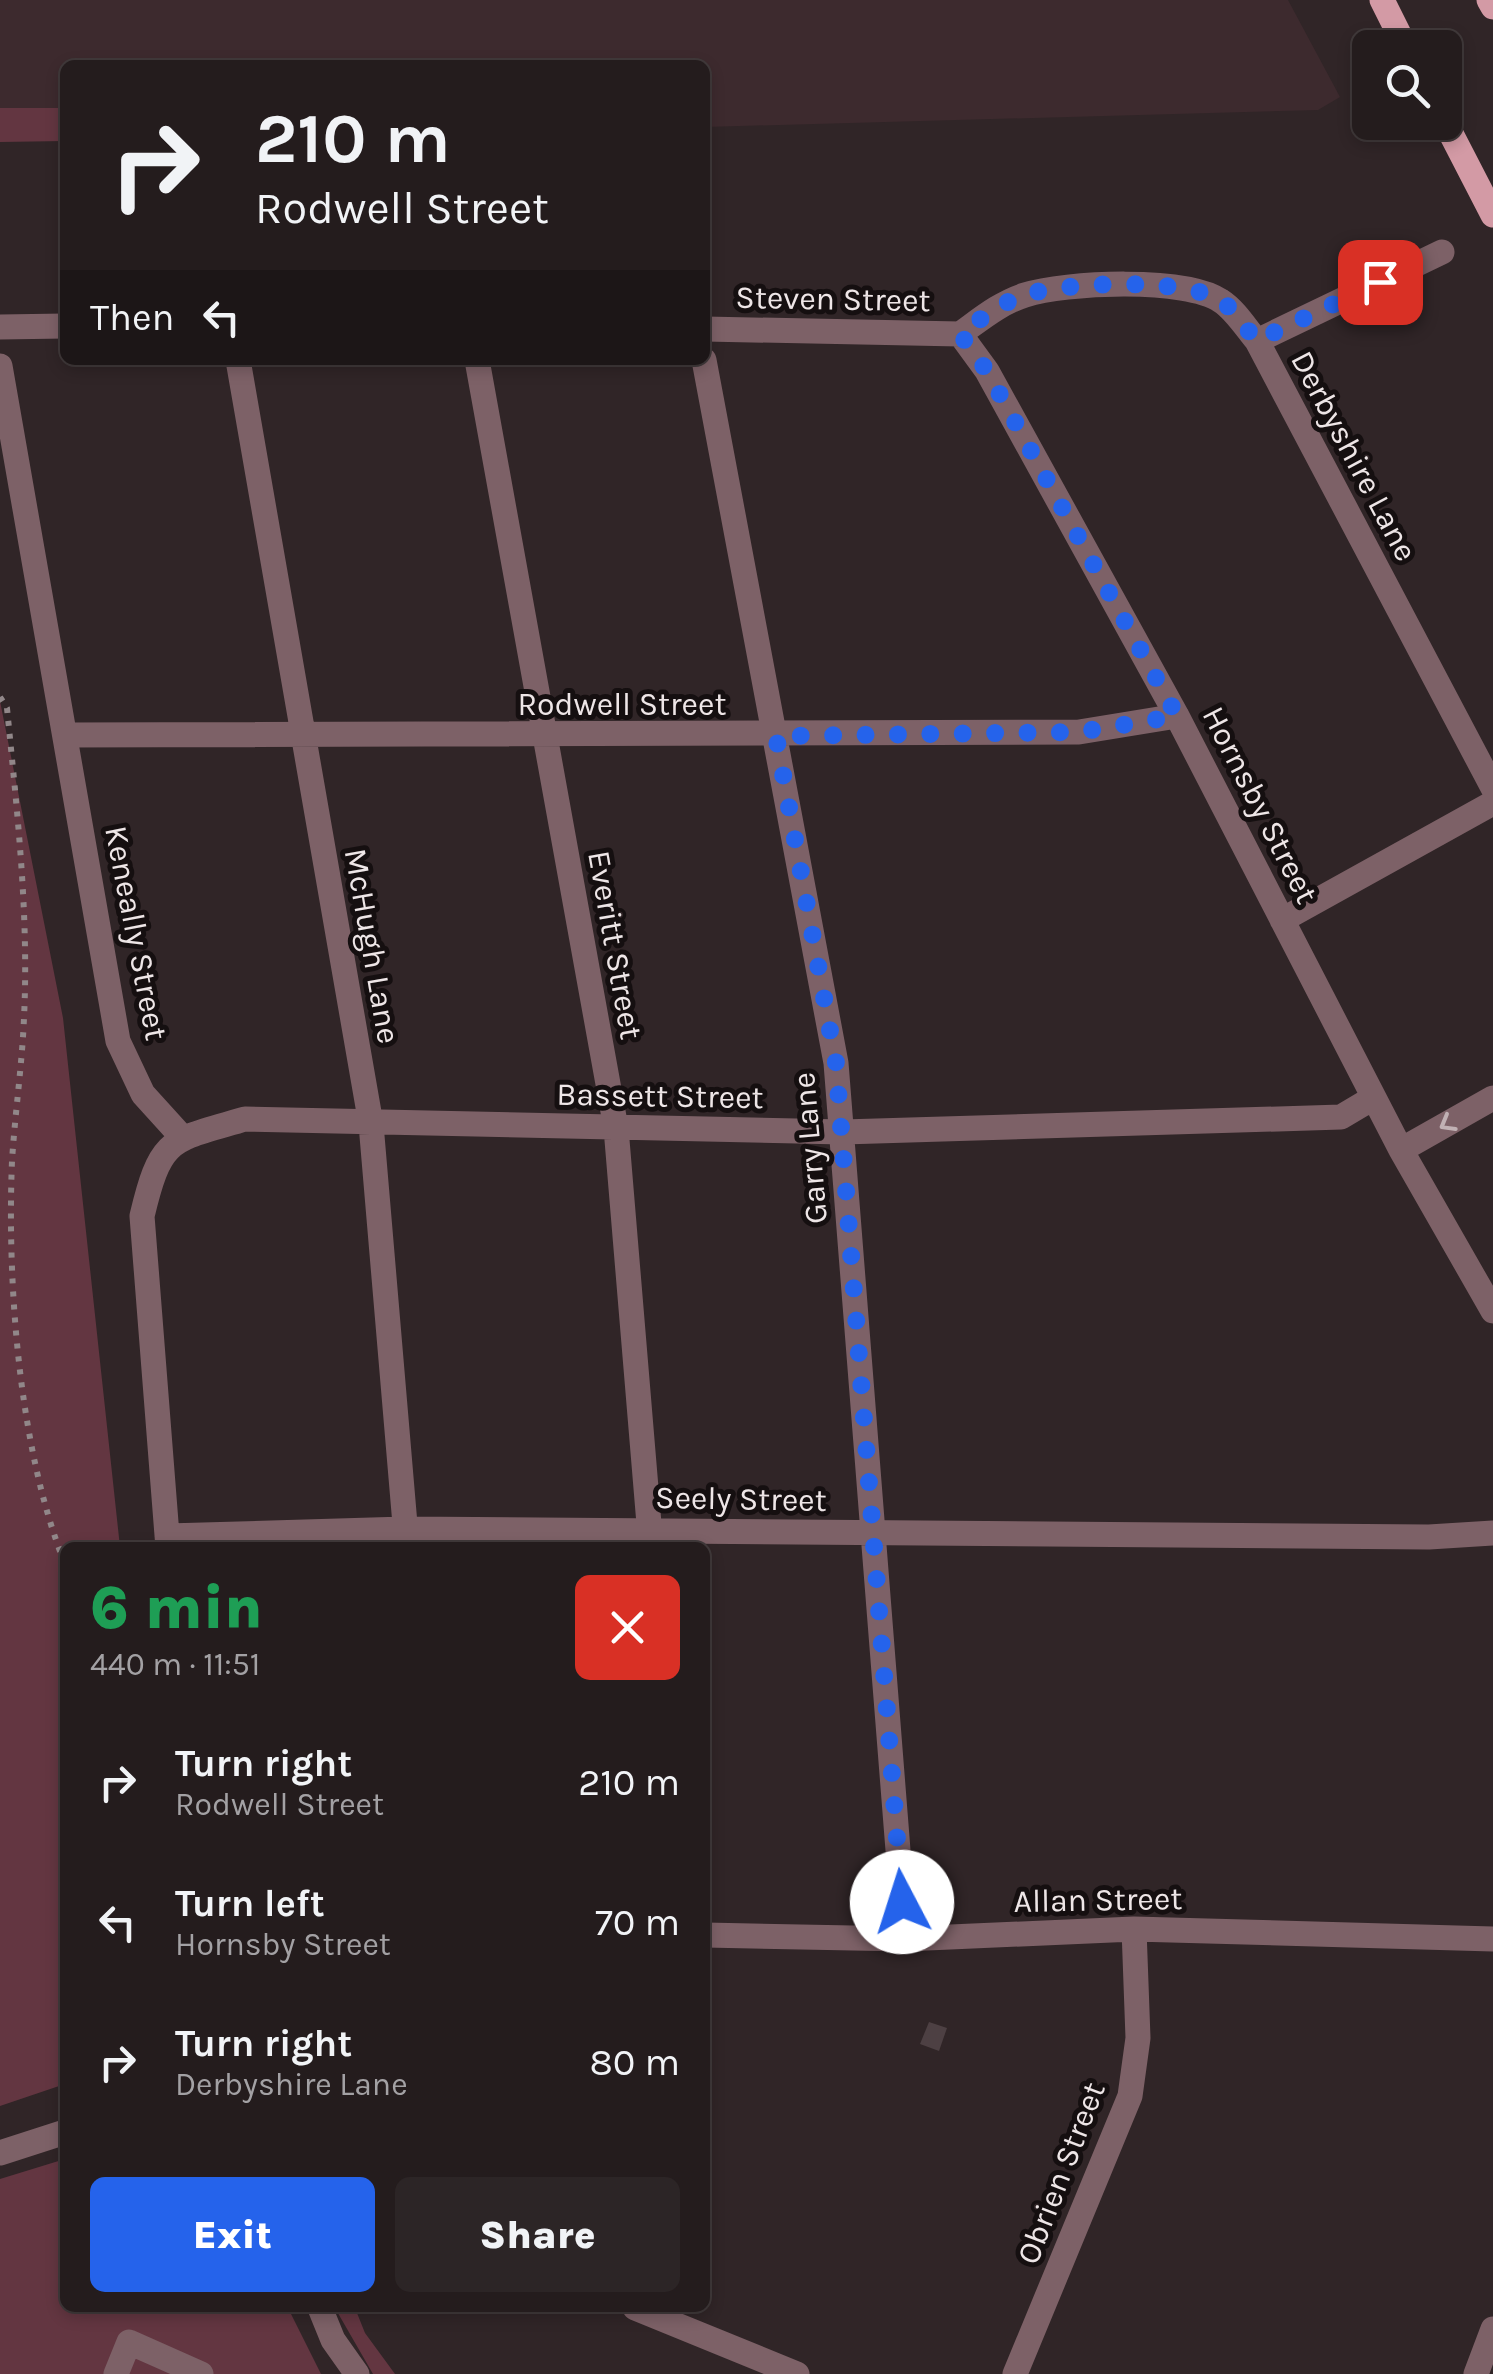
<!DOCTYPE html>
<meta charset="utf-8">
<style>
body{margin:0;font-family:Karla,sans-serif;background:#2c2526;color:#f1f3f6;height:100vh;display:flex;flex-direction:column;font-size:38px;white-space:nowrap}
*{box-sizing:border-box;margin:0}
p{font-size:32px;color:#a3a1a4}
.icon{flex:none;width:55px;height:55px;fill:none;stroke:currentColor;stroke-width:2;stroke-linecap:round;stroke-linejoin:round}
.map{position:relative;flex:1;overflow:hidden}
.details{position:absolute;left:60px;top:1542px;width:650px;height:770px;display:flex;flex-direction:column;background:#241c1d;border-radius:15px;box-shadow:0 5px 15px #0003,0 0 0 2px #413a3b}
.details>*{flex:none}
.banner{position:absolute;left:60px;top:60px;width:650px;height:305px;border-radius:15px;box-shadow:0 5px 15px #0003,0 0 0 2px #413a3b;background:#241c1d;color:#f1f3f6;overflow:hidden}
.tools{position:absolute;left:1352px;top:30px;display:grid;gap:20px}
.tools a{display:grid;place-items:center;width:110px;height:110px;border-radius:15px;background:#241c1d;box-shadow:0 5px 15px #0003,0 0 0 2px #413a3b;font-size:50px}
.pin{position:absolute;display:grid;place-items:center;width:85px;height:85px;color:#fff;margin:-42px;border-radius:20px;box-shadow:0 5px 15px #0006}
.me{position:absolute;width:110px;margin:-55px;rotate:355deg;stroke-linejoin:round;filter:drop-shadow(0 0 8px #0008)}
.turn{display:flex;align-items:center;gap:35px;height:210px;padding:0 30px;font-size:45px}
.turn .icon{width:130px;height:130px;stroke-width:2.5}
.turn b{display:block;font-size:70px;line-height:85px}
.then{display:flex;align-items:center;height:95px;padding:0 30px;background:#0003;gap:20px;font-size:38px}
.round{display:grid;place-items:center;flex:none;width:105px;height:105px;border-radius:15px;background:#2c2526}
.head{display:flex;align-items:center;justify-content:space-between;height:170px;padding:0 30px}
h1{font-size:60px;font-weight:800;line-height:75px;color:#1e9e55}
.action{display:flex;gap:20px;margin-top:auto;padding:20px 30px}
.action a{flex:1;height:115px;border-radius:15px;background:#2563eb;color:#fff;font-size:40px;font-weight:800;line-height:115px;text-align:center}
.action a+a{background:#2c2526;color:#f1f3f6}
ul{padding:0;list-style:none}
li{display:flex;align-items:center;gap:30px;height:140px;padding:0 30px}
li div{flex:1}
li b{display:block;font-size:38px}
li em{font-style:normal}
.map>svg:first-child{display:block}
</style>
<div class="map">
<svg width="1493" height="2374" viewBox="0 0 1493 2374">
<rect width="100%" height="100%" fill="#302527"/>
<path fill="#3d2a2e" d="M0 0H1288L1340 97 1318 110 705 127V65H65V108H0Z"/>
<path fill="#633641" d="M0 108H65V141L0 142Z
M0 701 63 1018 120 1547 65 1548V2084L0 2106Z
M65 2159V2308H288L321 2374H0V2179Z
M335 2308H355L365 2333 395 2374H373Z"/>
<path fill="#4d4043" d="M929 2022 947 2028 939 2051 920 2044Z"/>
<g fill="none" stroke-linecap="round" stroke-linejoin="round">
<path stroke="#918789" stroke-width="6" stroke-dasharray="5 8" stroke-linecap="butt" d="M0 697 7 708C17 811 29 914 24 1018 22 1066 15 1113 12 1161 7 1284 19 1450 65 1564"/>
<path stroke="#7d6167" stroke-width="25" d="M0 327 65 326
M705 329 960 334
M960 334 987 371 1177 716 1401 1150 1493 1311
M960 334C981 319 1000 303 1025 295 1065 282 1187 277 1221 301 1235 310 1246 328 1257 341L1493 788
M1257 341 1442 252
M238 360 371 1124 407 1548
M477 360 616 1128 651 1548
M704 360 836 1063 905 1939
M0 366 118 1041 143 1094 182 1137
M66 735 1079 732 1177 716
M1282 920 1493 803
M1401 1150 1493 1098
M167 1536 405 1529 1429 1537 1493 1533
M168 1548 142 1216C161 1136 170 1141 245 1119L843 1132 1341 1117 1373 1098
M705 1935 905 1939 1134 1929 1493 1939
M0 2153 65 2132
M320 2308 333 2340 357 2374
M635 2308 797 2374
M116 2374 129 2342 201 2374
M1015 2374 1130 2096 1138 2038 1134 1929
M1476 2374 1493 2329"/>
<path stroke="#d39aa5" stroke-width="25" d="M1382 0 1406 48
M1489 0 1493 7
M1445 122 1493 215"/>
</g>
<defs><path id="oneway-chevron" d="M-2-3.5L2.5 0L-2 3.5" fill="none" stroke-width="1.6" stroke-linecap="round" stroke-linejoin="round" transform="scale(2.5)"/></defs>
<use stroke="#c1b1b4" href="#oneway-chevron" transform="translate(1447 1124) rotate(150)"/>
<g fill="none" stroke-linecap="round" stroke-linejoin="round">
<path stroke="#2563eb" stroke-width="18" stroke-dasharray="0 32.4" d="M902 1902 836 1063 776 736 1079 732 1177 716 987 371 960 334C981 319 1000 303 1025 295 1065 282 1186 277 1221 301 1235 310 1246 328 1256 341L1380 282"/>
</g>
<g text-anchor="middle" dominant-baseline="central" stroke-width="10" stroke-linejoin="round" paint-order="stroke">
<g font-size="32" fill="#eee6e7" stroke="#150f10">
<text transform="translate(833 299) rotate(1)">Steven Street</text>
<text transform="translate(1354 456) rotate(62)">Derbyshire Lane</text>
<text x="622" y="704">Rodwell Street</text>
<text transform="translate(1260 805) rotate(63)">Hornsby Street</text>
<text transform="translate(136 933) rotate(79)">Keneally Street</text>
<text transform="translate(615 945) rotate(80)">Everitt Street</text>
<text transform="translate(372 946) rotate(80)">McHugh Lane</text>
<text transform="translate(660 1096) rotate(1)">Bassett Street</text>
<text transform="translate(810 1148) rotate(-95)">Garry Lane</text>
<text transform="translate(741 1499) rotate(1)">Seely Street</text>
<text transform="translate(1098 1900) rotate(-1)">Allan Street</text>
<text transform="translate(1061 2173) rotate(-69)">Obrien Street</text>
</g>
</g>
</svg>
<div class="tools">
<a><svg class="icon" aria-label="search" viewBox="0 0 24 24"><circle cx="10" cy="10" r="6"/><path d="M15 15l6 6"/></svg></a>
</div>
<div class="pin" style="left:1380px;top:282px;background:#d93025"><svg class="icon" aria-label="arrive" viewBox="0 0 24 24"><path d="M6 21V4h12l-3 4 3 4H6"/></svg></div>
<svg class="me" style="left:902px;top:1902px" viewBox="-20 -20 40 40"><circle r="19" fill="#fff"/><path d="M0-13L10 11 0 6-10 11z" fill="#2563eb"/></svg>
<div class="banner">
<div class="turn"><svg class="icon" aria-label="right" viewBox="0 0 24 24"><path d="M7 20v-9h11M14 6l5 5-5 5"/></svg><div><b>210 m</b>Rodwell Street</div></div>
<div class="then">Then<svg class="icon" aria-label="left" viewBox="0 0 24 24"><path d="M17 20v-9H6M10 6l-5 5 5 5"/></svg></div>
</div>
<section class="details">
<div class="head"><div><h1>6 min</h1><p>440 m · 11:51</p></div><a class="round" style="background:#d93025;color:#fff"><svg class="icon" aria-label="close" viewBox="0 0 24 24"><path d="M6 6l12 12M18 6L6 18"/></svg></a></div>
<ul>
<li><svg class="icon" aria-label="right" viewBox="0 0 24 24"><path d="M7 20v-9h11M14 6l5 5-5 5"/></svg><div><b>Turn right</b><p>Rodwell Street</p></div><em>210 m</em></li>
<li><svg class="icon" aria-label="left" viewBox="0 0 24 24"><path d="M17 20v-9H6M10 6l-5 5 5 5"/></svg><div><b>Turn left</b><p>Hornsby Street</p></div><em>70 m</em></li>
<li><svg class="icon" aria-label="right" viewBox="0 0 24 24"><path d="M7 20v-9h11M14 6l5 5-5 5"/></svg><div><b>Turn right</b><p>Derbyshire Lane</p></div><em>80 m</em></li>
</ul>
<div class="action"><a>Exit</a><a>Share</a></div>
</section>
</div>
